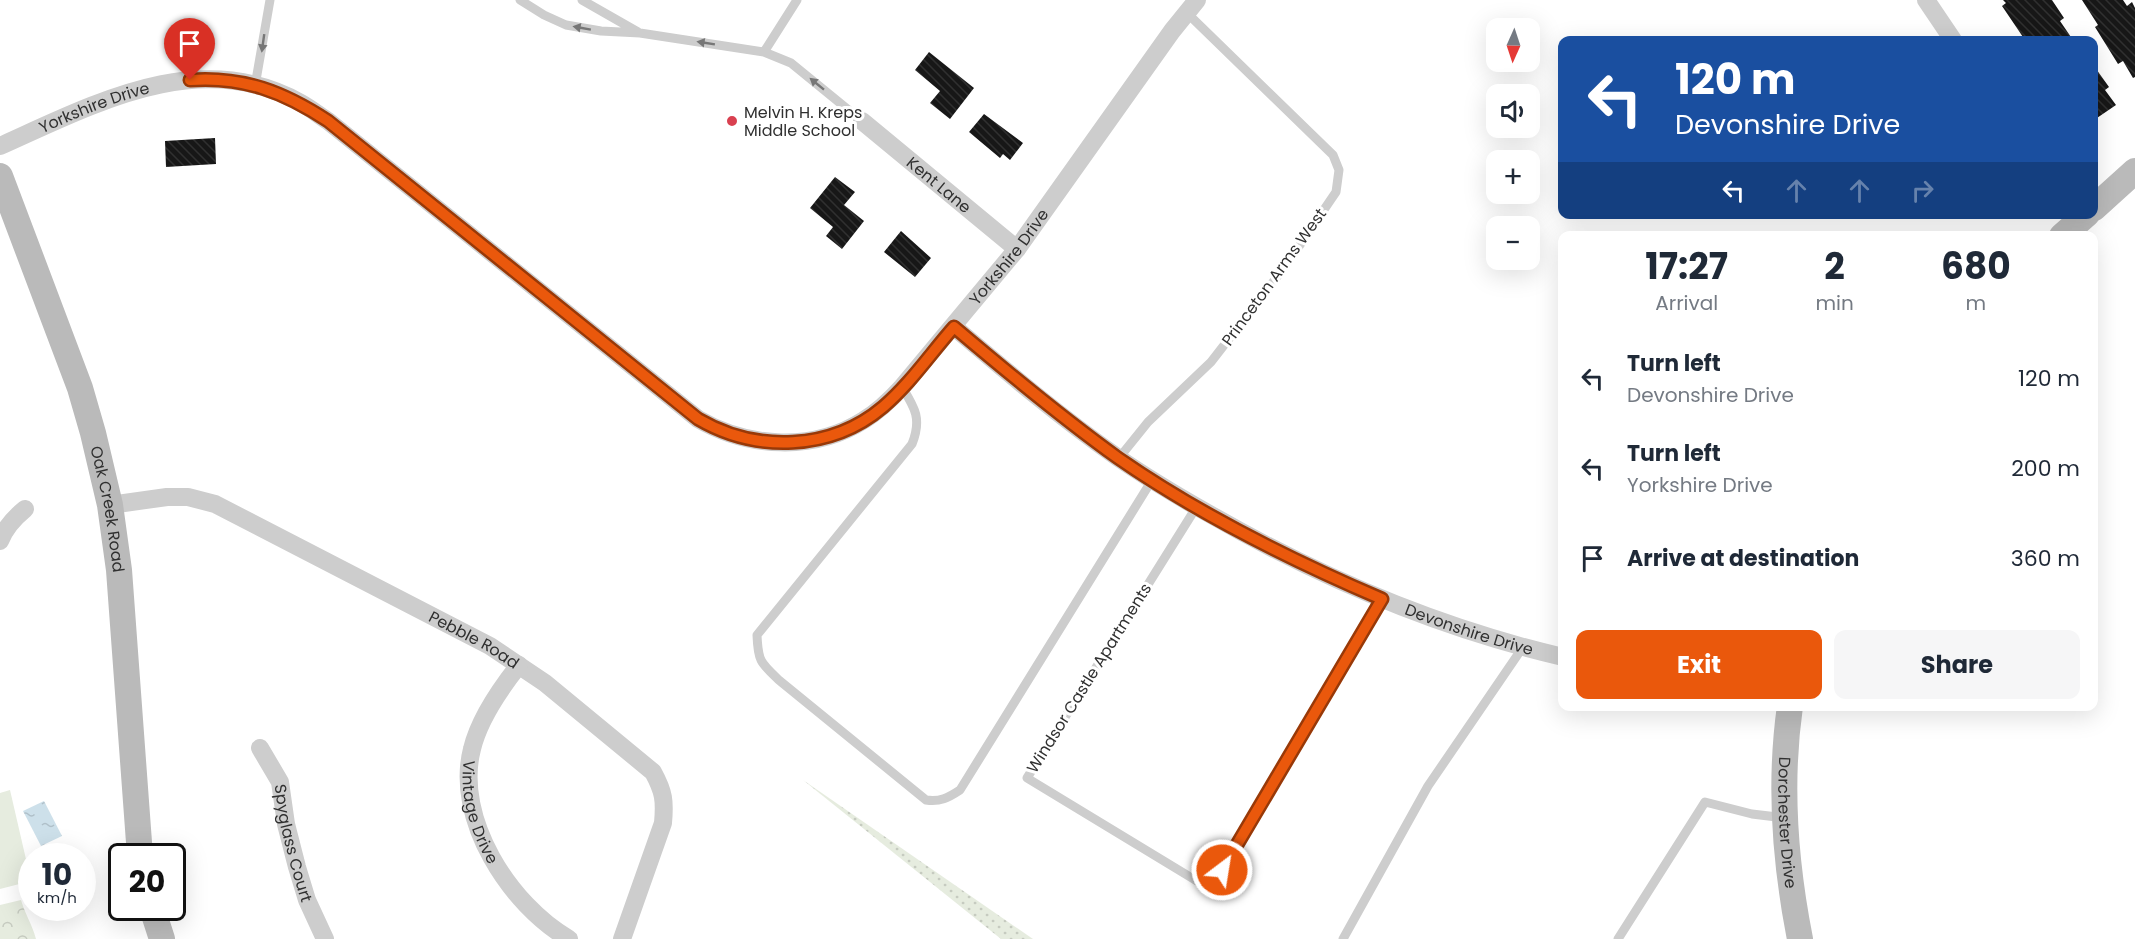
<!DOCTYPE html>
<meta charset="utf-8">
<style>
body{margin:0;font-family:Poppins,sans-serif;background:#f6f6f7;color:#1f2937;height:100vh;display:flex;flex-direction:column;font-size:22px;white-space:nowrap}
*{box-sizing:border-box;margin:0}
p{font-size:20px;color:#747a83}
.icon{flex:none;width:33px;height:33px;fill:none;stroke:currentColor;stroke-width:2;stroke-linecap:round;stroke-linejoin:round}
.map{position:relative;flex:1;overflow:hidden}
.sheet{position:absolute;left:1558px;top:231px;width:540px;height:480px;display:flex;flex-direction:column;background:#fff;border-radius:12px;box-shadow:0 6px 24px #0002}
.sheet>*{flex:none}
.hud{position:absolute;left:1558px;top:36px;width:540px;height:183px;border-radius:12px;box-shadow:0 6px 24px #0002;background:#1a4fa0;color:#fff;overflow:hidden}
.needle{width:39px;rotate:183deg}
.buttons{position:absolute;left:1486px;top:18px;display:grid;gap:12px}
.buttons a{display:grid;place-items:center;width:54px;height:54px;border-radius:12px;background:#fff;box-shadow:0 6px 24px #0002;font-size:30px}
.speed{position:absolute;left:18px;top:843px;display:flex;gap:12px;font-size:30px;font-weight:700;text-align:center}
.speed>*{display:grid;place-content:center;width:78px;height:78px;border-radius:50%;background:#fff;box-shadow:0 6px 24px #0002;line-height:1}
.speed small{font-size:15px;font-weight:400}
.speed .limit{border:3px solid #111;border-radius:9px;background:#fff;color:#111}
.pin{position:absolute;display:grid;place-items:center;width:51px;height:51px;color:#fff;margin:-62px -26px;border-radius:50% 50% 50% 0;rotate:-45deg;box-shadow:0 0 6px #0007}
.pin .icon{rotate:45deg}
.me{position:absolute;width:66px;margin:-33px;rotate:31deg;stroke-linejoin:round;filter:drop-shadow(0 0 4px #0008)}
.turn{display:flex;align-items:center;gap:21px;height:126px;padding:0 18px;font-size:27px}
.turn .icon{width:78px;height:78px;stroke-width:2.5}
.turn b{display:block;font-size:42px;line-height:51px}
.lanes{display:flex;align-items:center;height:57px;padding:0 18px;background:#0003;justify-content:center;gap:30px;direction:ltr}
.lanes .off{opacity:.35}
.eta{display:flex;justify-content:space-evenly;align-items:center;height:102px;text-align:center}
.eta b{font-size:36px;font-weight:700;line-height:42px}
.primary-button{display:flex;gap:12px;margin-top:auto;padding:12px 18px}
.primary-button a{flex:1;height:69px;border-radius:12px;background:#ea580c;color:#fff;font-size:24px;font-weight:700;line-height:69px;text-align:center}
.primary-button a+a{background:#f6f6f7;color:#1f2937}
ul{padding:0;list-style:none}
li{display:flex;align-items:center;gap:18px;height:90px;padding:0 18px}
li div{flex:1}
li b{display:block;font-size:22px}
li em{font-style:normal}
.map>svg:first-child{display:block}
</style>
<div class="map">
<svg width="2135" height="939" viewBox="0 0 2135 939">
<defs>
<pattern id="grass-dots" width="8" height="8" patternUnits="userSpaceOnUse" patternTransform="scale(1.5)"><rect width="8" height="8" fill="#e6ecdf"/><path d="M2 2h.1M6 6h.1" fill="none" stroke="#c6cbc0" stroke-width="1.8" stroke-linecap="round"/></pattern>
<pattern id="forest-crowns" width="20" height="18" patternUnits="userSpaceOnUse" patternTransform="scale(1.5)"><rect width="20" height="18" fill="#e6ecdf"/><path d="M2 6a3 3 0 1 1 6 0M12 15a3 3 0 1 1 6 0" fill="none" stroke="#c6cbc0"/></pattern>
<pattern id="water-ripples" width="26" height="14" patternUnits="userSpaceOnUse" patternTransform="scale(1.5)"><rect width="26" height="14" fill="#cde0ea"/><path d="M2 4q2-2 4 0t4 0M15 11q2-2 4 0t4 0" fill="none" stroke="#b0c0c9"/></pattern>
<pattern id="building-back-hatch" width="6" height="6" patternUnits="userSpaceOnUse" patternTransform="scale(1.5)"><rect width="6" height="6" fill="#171717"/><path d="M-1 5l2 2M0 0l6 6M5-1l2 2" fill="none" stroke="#303030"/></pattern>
</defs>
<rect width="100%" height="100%" fill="#fff"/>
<path fill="url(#grass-dots)" d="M803 780 1033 939H1001Z"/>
<path fill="url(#forest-crowns)" d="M21 900C25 914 32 924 36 939H0V905Z"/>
<path fill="#e6ecdf" d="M10 790 31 881 0 889V793Z"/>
<path fill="url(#water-ripples)" d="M44 801 62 836 41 846 23 811Z"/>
<path fill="url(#building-back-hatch)" d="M2003 0H2052L2064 18 2060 21 2073 40H2025L2002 6 2006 3Z
M2082 0H2123L2127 6 2132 2 2135 8V77L2133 78 2123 61 2118 64 2095 27 2098 25Z
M929 52 974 88 950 119 930 103 940 91 915 70Z
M2094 66 2109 87 2105 90 2116 105 2094 120Z
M984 114 1023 143 1010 160 1003 154 1000 158 969 132Z
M215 138 216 164 166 167 165 141Z
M835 177 855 192 844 205 864 221 842 249 826 236 833 227 810 208Z
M901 231 931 258 915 277 884 252Z
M46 908H82L49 917Z"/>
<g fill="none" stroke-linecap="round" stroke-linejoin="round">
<path stroke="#cdcdcd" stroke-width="9" d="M520 0 544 15 566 25 601 31 640 33 764 52 791 63 862 121
M582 0 638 32
M764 52 797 0
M255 86 270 0
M902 387C915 408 922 419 912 444L757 635C758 662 761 663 780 681L926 800C940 802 948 798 960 790L1152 480
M1119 458 1148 422 1211 362 1287 264 1336 192 1339 170 1333 155 1187 13
M1197 506 1027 778 1210 889 1382 599
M1343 939 1428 786 1523 647
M1618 939 1705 802 1752 814 1785 818"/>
<g stroke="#cdcdcd" stroke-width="18">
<path d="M1926 0 1953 40"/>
<path id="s1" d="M862 121 1017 249"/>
<path id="s2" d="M0 146C94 104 200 46 301 103 310 108 319 115 328 121L698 419C748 448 814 452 864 420 879 411 891 399 902 387L1017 249 1172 31 1197 0"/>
<path id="s3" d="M954 327C1007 372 1060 417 1117 457 1146 477 1176 495 1206 512 1317 576 1438 628 1563 657"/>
<path id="s4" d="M110 505 167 497H188L215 504 490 646 545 683 653 772C664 792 665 801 663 823L622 939"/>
<path d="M0 541C5 528 14 518 25 509"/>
<path id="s5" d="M519 665C500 689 479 719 472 749 454 819 510 905 569 939"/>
<path id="s6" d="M260 748 280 782 286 824 297 867 307 900 325 939"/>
</g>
<g stroke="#bababa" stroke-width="26">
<path id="s7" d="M0 176 80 388 93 433 110 505 119 570 140 856"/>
<path d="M2094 208 2135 171"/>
<path d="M2062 236 2087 214"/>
<path id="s8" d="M1790 706C1779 783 1785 863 1800 939"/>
<path d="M152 908 162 939"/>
</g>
</g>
<defs><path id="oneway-solid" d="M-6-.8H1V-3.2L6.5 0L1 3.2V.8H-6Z" transform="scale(1.5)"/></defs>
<g fill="#777">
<use href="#oneway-solid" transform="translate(582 28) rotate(-170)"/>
<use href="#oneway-solid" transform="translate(263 43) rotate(98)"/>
<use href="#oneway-solid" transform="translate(706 43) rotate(-171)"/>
<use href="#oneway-solid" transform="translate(817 84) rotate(-141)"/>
</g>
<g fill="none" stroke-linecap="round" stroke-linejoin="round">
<g stroke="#983908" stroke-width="15">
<path id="route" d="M190 80C243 76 284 92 328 121L698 419C756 453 831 451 883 407 910 384 931 353 954 327 1007 372 1061 417 1118 458 1200 515 1291 560 1382 599L1222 870"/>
</g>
<use href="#route" stroke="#ea580c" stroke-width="10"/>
</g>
<circle fill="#d94050" stroke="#fff" stroke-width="2" cx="732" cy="121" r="6"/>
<g text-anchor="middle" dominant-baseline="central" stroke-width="6" stroke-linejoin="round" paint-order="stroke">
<g font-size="16" fill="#303030" stroke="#fff">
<text stroke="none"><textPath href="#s2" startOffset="102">Yorkshire Drive</textPath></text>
<text stroke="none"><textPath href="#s1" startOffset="100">Kent Lane</textPath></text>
<text stroke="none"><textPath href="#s2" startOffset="1218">Yorkshire Drive</textPath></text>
<text transform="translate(1274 277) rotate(-54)">Princeton Arms West</text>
<text stroke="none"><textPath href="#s7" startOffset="351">Oak Creek Road</textPath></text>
<text stroke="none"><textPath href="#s3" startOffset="602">Devonshire Drive</textPath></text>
<text stroke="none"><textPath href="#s4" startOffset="399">Pebble Road</textPath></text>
<text transform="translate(1089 678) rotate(-58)">Windsor Castle Apartments</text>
<text stroke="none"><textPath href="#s5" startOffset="162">Vintage Drive</textPath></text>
<text stroke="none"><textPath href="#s8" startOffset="117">Dorchester Drive</textPath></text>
<text stroke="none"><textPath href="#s6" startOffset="102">Spyglass Court</textPath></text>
</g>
<g font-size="16" fill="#303030" stroke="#fff" text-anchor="start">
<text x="744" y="112">Melvin H. Kreps<tspan x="744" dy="18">Middle School</tspan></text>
</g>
</g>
</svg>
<div class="buttons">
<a><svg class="needle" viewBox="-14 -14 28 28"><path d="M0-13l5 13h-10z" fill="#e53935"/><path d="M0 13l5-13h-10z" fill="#747a83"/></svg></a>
<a><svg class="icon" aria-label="sound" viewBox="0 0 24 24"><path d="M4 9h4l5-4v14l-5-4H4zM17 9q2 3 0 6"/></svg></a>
<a>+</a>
<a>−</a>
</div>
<div class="speed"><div>10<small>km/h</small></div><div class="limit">20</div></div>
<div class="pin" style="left:190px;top:80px;background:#d93025"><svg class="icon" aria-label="arrive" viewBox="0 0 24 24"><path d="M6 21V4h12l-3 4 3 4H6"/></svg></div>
<svg class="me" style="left:1222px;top:870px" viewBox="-20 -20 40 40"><circle r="17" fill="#ea580c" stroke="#fff" stroke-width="3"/><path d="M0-11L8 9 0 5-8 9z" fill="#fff"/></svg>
<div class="hud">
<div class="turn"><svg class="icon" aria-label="left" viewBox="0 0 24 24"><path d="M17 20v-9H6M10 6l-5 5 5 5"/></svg><div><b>120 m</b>Devonshire Drive</div></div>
<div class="lanes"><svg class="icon" aria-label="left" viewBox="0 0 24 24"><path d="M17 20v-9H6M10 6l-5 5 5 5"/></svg><svg class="icon off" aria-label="ahead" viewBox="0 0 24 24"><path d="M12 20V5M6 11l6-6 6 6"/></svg><svg class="icon off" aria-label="ahead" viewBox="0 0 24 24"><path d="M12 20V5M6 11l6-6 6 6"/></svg><svg class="icon off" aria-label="right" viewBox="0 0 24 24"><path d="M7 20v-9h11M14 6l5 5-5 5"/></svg></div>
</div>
<section class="sheet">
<div class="eta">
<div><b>17:27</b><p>Arrival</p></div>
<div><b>2</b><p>min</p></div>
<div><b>680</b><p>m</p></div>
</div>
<ul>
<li><svg class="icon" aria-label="left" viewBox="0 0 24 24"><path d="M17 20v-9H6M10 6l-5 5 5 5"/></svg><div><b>Turn left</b><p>Devonshire Drive</p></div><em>120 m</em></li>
<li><svg class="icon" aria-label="left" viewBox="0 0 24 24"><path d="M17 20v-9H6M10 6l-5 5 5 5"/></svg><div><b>Turn left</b><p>Yorkshire Drive</p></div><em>200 m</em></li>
<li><svg class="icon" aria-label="arrive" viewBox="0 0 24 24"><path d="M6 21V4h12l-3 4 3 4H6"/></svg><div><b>Arrive at destination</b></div><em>360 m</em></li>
</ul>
<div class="primary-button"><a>Exit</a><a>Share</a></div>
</section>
</div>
